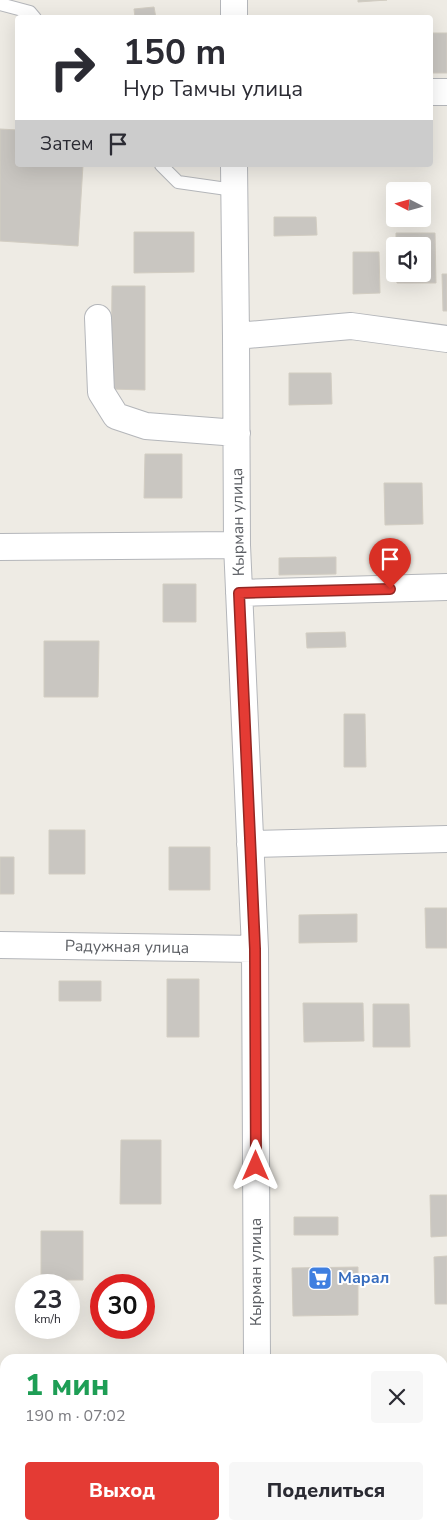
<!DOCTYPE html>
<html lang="ru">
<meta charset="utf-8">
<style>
body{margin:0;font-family:"Nunito Sans",sans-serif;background:#f7f7f7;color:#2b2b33;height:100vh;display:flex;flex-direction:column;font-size:19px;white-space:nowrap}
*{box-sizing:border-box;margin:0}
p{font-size:16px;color:#7c7c81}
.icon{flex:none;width:28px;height:28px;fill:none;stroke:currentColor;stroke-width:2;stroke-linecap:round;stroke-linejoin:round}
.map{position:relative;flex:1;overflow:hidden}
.drawer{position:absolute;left:0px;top:1354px;width:448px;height:176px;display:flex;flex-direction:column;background:#fff;border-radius:15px 15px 0 0;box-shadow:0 5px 20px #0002}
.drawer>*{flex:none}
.hud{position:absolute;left:15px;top:15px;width:418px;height:152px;border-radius:5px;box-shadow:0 5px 20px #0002;background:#fff;color:#2b2b33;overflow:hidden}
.needle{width:32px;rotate:276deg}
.tools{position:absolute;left:386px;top:182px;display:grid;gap:10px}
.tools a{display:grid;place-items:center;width:45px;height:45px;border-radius:5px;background:#fff;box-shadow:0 5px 20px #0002;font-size:25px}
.speed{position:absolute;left:15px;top:1274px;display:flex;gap:10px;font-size:25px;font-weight:700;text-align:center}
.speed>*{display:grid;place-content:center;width:65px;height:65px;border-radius:50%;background:#fff;box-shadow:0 5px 20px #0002;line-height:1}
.speed small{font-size:12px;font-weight:400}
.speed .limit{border:8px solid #d22;background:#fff;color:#111}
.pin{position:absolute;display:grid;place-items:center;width:42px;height:42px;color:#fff;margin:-51px -21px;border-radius:50% 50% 50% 0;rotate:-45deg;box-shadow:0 0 5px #0007}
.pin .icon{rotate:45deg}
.me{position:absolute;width:55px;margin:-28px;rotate:0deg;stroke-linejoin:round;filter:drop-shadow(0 0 4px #0008)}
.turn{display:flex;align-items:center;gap:18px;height:105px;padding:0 25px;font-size:22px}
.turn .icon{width:65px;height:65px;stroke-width:2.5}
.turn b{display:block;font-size:35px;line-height:42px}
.then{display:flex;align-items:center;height:48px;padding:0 25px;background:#0003;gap:10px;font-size:19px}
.round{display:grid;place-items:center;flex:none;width:52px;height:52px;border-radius:5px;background:#f7f7f7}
.summary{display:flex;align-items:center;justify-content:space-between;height:85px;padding:0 25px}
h1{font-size:30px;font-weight:800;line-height:38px;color:#1e9e55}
.button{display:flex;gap:10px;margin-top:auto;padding:10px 25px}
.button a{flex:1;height:58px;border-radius:5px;background:#e43b34;color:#fff;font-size:20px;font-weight:800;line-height:58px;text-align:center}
.button a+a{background:#f7f7f7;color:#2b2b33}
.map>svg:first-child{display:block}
</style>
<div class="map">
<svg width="447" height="1529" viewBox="0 0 447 1529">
<rect width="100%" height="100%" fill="#eeebe4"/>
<path fill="#c9c6c1" stroke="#d2cdc2" d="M358 0H387L358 2Z
M154 7 156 18H135L134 9Z
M431 33H447V73H432Z
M0 129 18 130V165H83L78 246 0 241Z
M274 217H316L317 235 274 236Z
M134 232H194V272L134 273Z
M396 233H435L436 283H397L396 274H422V246H396Z
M353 252H379L380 293 353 294Z
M442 274H447V311H443Z
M112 286H145V390L111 389Z
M289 373H331L332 404 289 405Z
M145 454H182V498H144Z
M384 483H422L423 524 385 525Z
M336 557V574L279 575V558Z
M163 584H196V622H163Z
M345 632 346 647 307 648 306 633Z
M44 641H99L98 697H44Z
M344 714H365L366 767H344Z
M49 830H85V874H49Z
M169 847H210V890H169Z
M0 857H14V894H0Z
M425 908H447V948H426Z
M357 914V942L299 943V915Z
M167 979H199V1037H167Z
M59 981H101V1001H59Z
M303 1003H363L364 1041 304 1042Z
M373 1004H409L410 1047H373Z
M121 1140H161V1204H120Z
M430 1195H447V1236L431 1237Z
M294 1217H338V1235H294Z
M41 1231H83V1280H41Z
M447 1256V1304H435L434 1257Z
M358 1267V1315L293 1316 292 1268Z"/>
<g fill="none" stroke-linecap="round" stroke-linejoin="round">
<g stroke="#b4b6ba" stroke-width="14">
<path id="lane" d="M0 4 30 12 35 18
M161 165 178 182 234 190
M332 1529V1525"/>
</g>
<g stroke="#b4b6ba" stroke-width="28">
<path id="street" d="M234 18V0
M430 92H447
M234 165 236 336 237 545 255 949 257 1359
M98 318 101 392 116 416 146 426 237 433
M236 336 351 326 447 339
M0 547 237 545
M239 593 447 587
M250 844 447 839
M0 945 255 949"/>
</g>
<g stroke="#b5b8bd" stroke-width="29">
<path id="secondary" d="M0 1458H5
M442 1463H447"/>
</g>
<use href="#lane" stroke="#fff" stroke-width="12"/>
<use href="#street" stroke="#fff" stroke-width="26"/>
<use href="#secondary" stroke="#fff" stroke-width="28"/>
</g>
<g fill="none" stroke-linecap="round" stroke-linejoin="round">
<g stroke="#942622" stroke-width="12">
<path id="route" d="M256 1166 255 949 239 593 390 589"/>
</g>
<use href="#route" stroke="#e43b34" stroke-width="9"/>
</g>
<defs>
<g id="supermarket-square" transform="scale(1.25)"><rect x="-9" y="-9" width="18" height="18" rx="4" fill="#3f7fe0" stroke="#fff"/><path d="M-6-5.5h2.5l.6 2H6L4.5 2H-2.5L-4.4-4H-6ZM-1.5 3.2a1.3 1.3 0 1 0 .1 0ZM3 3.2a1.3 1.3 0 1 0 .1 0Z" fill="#fff"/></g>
</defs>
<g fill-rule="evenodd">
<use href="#supermarket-square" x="320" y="1278"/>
</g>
<g text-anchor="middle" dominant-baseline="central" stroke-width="4" stroke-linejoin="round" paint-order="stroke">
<g font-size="16" fill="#5c5f64" stroke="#fff">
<text transform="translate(238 522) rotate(-91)">Кырман улица</text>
<text transform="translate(127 947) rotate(1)">Радужная улица</text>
<text transform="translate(256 1272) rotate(-90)">Кырман улица</text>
</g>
<g font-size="16" font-weight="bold" fill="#366cbe" stroke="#fff" text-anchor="start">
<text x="338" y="1278">Марал</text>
</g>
</g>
</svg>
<div class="tools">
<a><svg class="needle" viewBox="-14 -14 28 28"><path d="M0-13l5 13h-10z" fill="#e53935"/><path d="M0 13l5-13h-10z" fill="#7c7c81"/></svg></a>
<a><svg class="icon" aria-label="sound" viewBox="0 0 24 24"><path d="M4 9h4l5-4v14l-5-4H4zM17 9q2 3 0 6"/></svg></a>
</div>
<div class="speed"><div>23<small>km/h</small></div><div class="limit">30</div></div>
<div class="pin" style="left:390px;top:589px;background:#d93025"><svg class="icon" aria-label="arrive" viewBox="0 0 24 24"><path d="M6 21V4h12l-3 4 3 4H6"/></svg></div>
<svg class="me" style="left:256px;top:1166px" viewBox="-20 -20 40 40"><path d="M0-17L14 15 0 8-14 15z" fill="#e43b34" stroke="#fff" stroke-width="4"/></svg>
<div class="hud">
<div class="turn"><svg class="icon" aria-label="right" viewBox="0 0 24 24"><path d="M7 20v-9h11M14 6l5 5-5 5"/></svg><div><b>150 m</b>Нур Тамчы улица</div></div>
<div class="then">Затем<svg class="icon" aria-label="arrive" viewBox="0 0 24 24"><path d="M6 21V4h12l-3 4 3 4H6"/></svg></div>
</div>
<section class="drawer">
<div class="summary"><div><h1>1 мин</h1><p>190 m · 07:02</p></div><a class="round"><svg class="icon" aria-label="close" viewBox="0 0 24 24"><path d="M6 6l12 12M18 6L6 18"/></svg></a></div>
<div class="button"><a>Выход</a><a>Поделиться</a></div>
</section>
</div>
